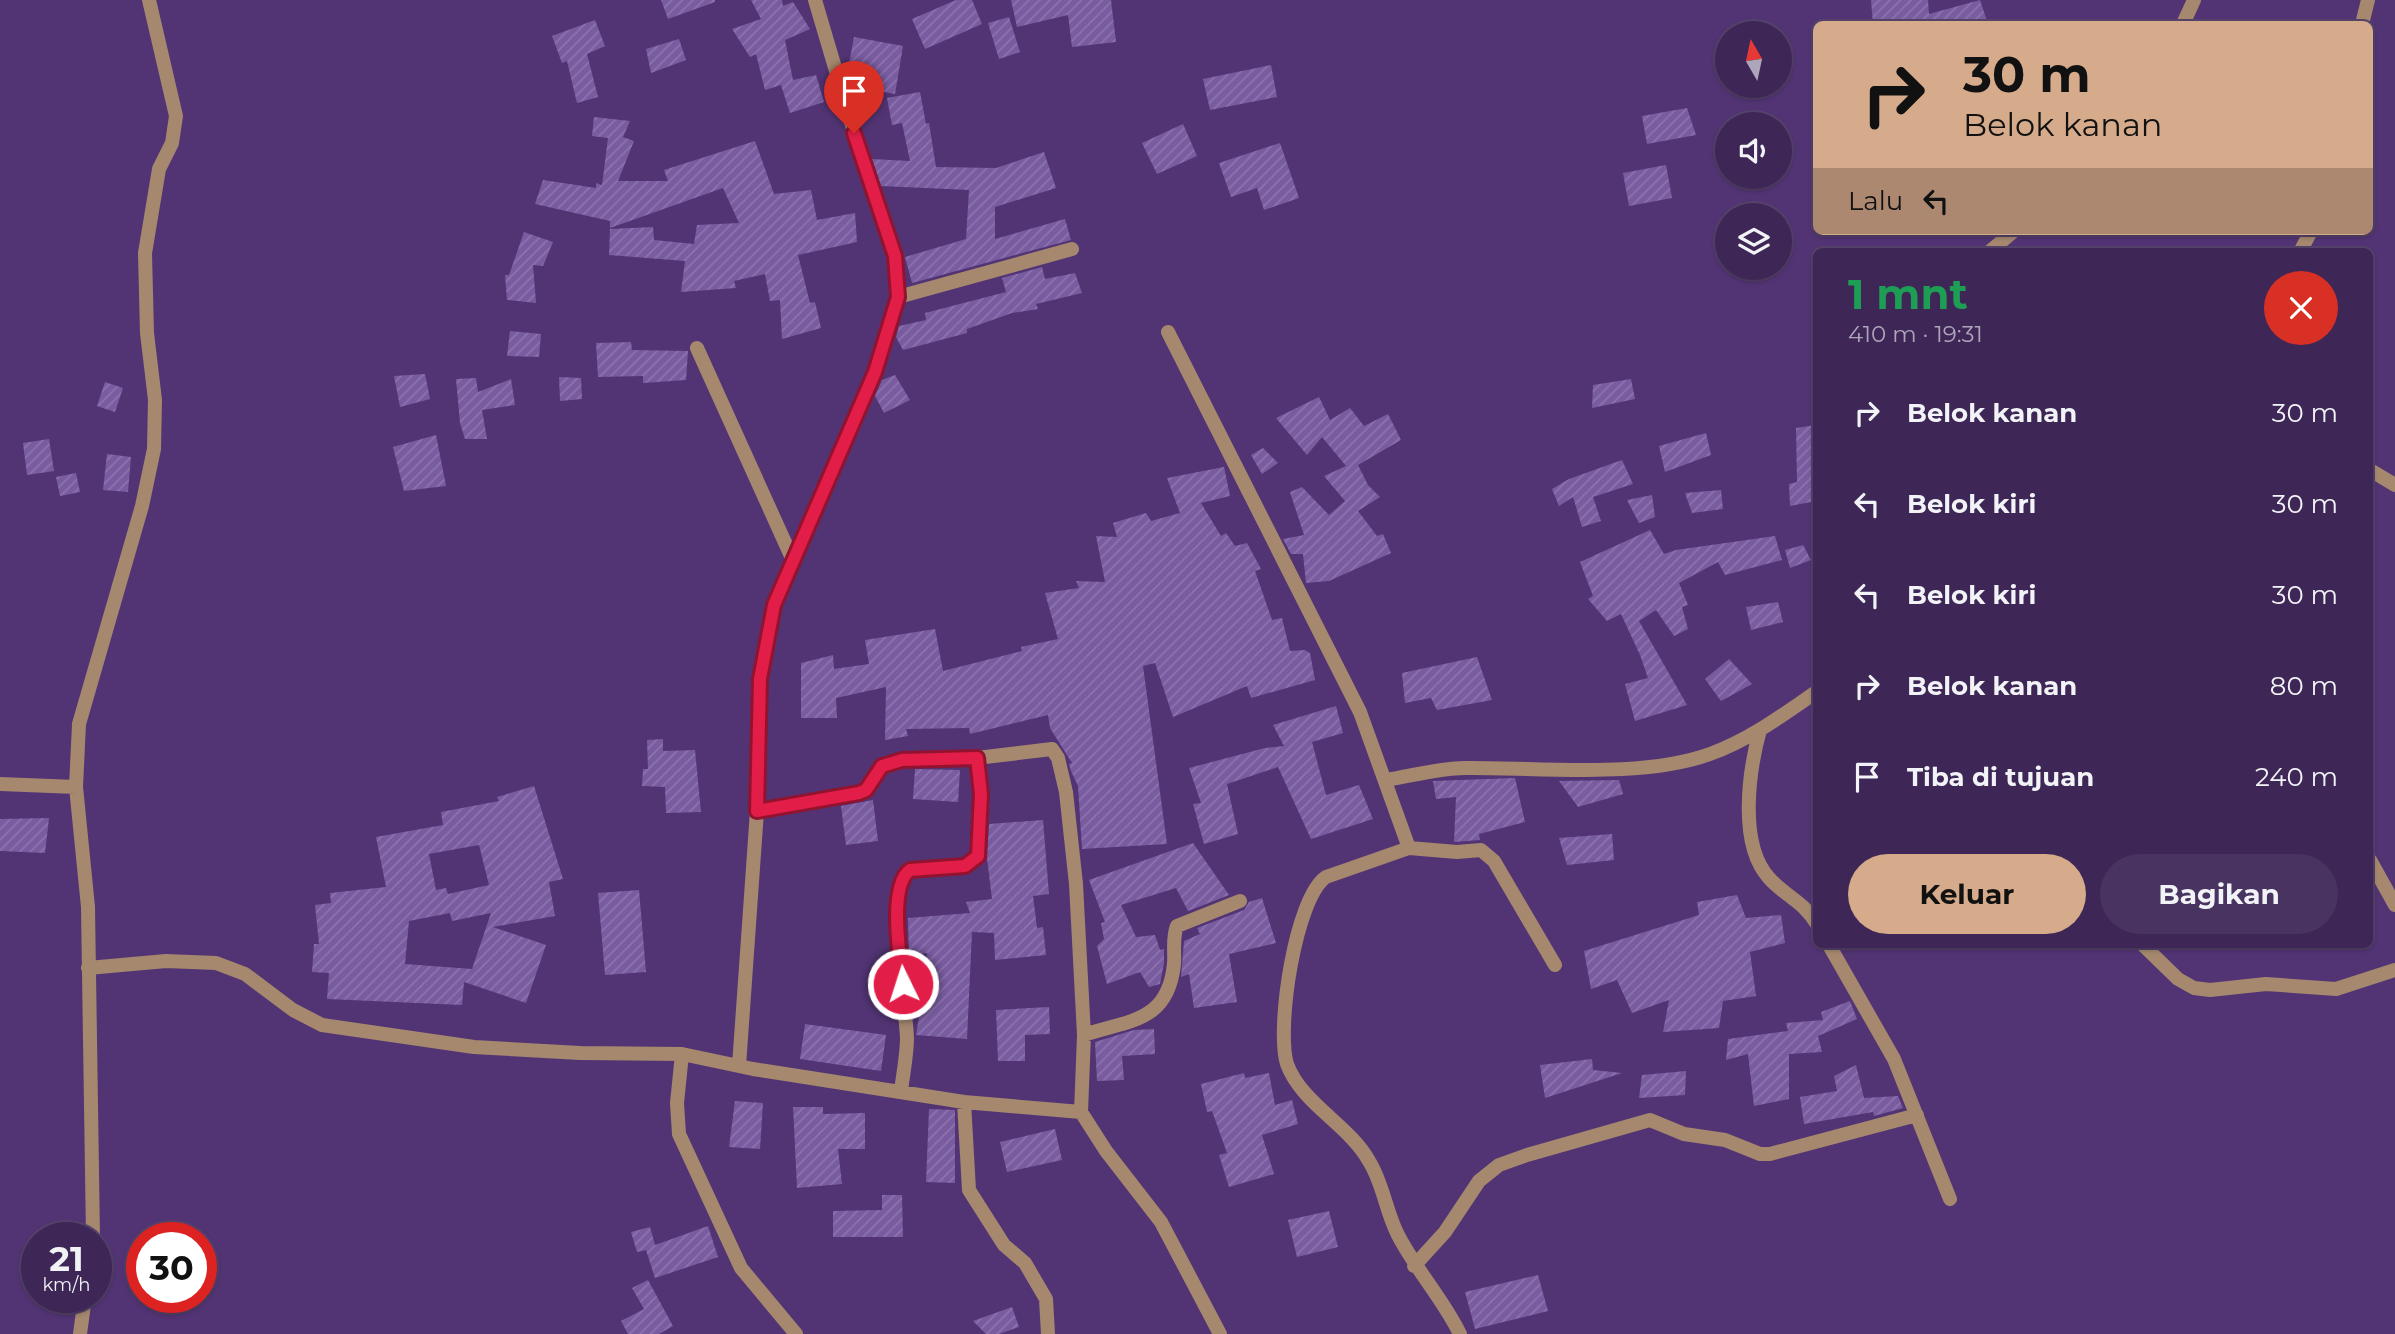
<!DOCTYPE html>
<html lang="id">
<meta charset="utf-8">
<style>
body{margin:0;font-family:Montserrat,sans-serif;background:#493361;color:#f1f3f6;height:100vh;display:flex;flex-direction:column;font-size:26px;white-space:nowrap}
*{box-sizing:border-box;margin:0}
p{font-size:23px;color:#ada5ba}
.icon{flex:none;width:38px;height:38px;fill:none;stroke:currentColor;stroke-width:2;stroke-linecap:round;stroke-linejoin:round}
.map{position:relative;flex:1;overflow:hidden}
.details{position:absolute;left:1813px;top:248px;width:560px;height:700px;display:flex;flex-direction:column;background:#3e2757;border-radius:10px;box-shadow:0 2px 5px #0004,0 0 0 2px #57446d}
.details>*{flex:none}
.top-card{position:absolute;left:1813px;top:21px;width:560px;height:214px;border-radius:10px;box-shadow:0 2px 5px #0004,0 0 0 2px #57446d;background:#d6ab8b;color:#111;overflow:hidden}
.needle{width:46px;rotate:351deg}
.fabs{position:absolute;left:1715px;top:21px;display:grid;gap:14px}
.fabs a{display:grid;place-items:center;width:77px;height:77px;border-radius:50%;background:#3e2757;box-shadow:0 2px 5px #0004,0 0 0 2px #57446d;font-size:35px}
.speed{position:absolute;left:21px;top:1222px;display:flex;gap:14px;font-size:35px;font-weight:700;text-align:center}
.speed>*{display:grid;place-content:center;width:91px;height:91px;border-radius:50%;background:#3e2757;box-shadow:0 2px 5px #0004,0 0 0 2px #57446d;line-height:1}
.speed small{font-size:18px;font-weight:400}
.speed .limit{border:10px solid #d22;background:#fff;color:#111}
.pin{position:absolute;display:grid;place-items:center;width:60px;height:60px;color:#fff;margin:-72px -30px;border-radius:50% 50% 50% 0;rotate:-45deg;box-shadow:0 0 7px #0007}
.pin .icon{rotate:45deg}
.me{position:absolute;width:77px;margin:-38px;rotate:356deg;stroke-linejoin:round;filter:drop-shadow(0 0 5px #0008)}
.turn{display:flex;align-items:center;gap:24px;height:147px;padding:0 35px;font-size:32px}
.turn .icon{width:91px;height:91px;stroke-width:2.5}
.turn b{display:block;font-size:49px;line-height:60px}
.then{display:flex;align-items:center;height:66px;padding:0 35px;background:#0003;gap:14px;font-size:26px}
.round{display:grid;place-items:center;flex:none;width:74px;height:74px;border-radius:37px;background:#493361}
.head{display:flex;align-items:center;justify-content:space-between;height:119px;padding:0 35px}
h1{font-size:42px;font-weight:700;line-height:52px;color:#1e9e55}
.action{display:flex;gap:14px;margin-top:auto;padding:14px 35px}
.action a{flex:1;height:80px;border-radius:42px;background:#d6ab8b;color:#111;font-size:28px;font-weight:700;line-height:80px;text-align:center}
.action a+a{background:#493361;color:#f1f3f6}
ul{padding:0;list-style:none}
li{display:flex;align-items:center;gap:21px;height:91px;padding:0 35px}
li div{flex:1}
li b{display:block;font-size:26px}
li em{font-style:normal}
.map>svg:first-child{display:block}
</style>
<div class="map">
<svg width="2395" height="1334" viewBox="0 0 2395 1334">
<defs>
<pattern id="building-hatch" width="6" height="6" patternUnits="userSpaceOnUse" patternTransform="scale(1.75)"><rect width="6" height="6" fill="#795ba0"/><path d="M-1 1l2-2M0 6l6-6M5 7l2-2" fill="none" stroke="#8c73ae"/></pattern>
</defs>
<rect width="100%" height="100%" fill="#523474"/>
<path fill="url(#building-hatch)" fill-rule="evenodd" d="M661 0H715V2L668 19Z
M751 0H782L783 6 793 2 810 29 785 40 793 80 816 75 824 102 790 113 781 85 765 90 756 54 750 57 732 29 761 19Z
M956 0H972L982 24 925 49 912 19Z
M1011 0H1111L1116 42 1072 47 1068 15 1017 27Z
M1871 0H1928L1929 14 1980 0 1988 24H1873Z
M1009 17 1020 52 999 59 988 23Z
M595 20 605 46 587 54 598 97 577 103 567 61 562 63 552 36Z
M854 37 903 46 895 94 851 86 847 74Z
M679 39 686 60 651 73 646 49Z
M1271 65 1277 97 1210 110 1203 79Z
M920 92 926 124 929 123 936 167 996 168 1044 152 1056 188 995 207V239L1065 219 1071 240 912 283 905 257 966 239 969 190 881 186 872 159 910 161 902 123 892 125 887 98Z
M1687 108 1696 135 1647 144 1642 116Z
M594 117 630 121 623 137 634 141 618 181H668L664 170 755 141 774 194 811 190 817 220 855 213 857 242 798 255 810 303 815 302 821 328 782 339 780 300 770 301 765 274 734 281 736 288 681 292 685 261 609 255 610 229 653 227 654 240 694 244 697 225 739 223 723 188 610 228V221L535 204 543 180 596 188V183L602 185 608 138 592 136Z
M1183 124 1197 156 1157 174 1142 143Z
M1280 143 1299 198 1264 210 1257 188 1231 197 1219 163Z
M1666 165 1672 198 1629 206 1623 173Z
M524 232 553 242 543 266 533 265 536 303 507 300 505 275H509Z
M1042 267 1045 279 1075 273 1082 293 1036 304 1038 309 1012 313 967 329V333L903 350 896 337 899 326 926 320 925 313 1006 292 1002 278Z
M510 331 541 334 539 357 507 356Z
M631 342 632 350 688 351 686 380 643 383V376L598 377 596 343Z
M425 374 430 399 400 407 394 376Z
M895 375 910 400 884 413 875 396 882 380Z
M559 377 581 378 582 399 560 401Z
M476 378 478 392 511 379 515 405 482 410 487 439H465L460 423 456 379Z
M1631 379 1635 399 1592 408 1593 385Z
M105 382 123 388 115 412 97 406Z
M1319 397 1330 420 1350 408 1364 426 1388 414 1401 440 1358 465 1368 485 1380 497 1358 511 1377 536 1383 534 1391 553 1329 581 1306 583 1303 554H1291L1283 539 1304 535 1290 492 1302 487 1329 515 1345 501 1324 476 1346 466 1322 437 1307 455 1276 418Z
M1816 425V501L1790 506 1789 484 1797 482 1796 428Z
M1706 433 1711 455 1665 472 1659 446Z
M436 435 446 486 404 491 393 447Z
M49 439 54 471 27 475 23 443Z
M1263 448 1278 463 1262 474 1251 455Z
M107 454 131 457 128 492 103 490Z
M1622 460 1633 484 1593 497 1601 521 1582 527 1573 497 1559 506 1552 489 1569 479Z
M1224 467 1230 496 1201 503 1221 536 1226 533 1235 546 1247 543 1261 569 1255 571 1272 620 1282 618 1290 651 1305 650 1310 653 1315 680 1251 698 1247 686 1173 717 1155 663 1143 666 1167 844 1082 849 1078 786 1071 771 1069 764 1072 763 1050 728 1048 715 970 734 969 728 906 729 908 736 885 740 886 687 836 698 837 718H801V663L833 655 834 669 869 664 865 640 935 629 943 671 1022 651 1021 647 1058 639 1045 593 1079 588 1076 581 1105 582 1096 536 1117 537 1113 523 1146 513 1151 521 1180 513 1167 478Z
M76 473 80 492 60 496 56 477Z
M1721 490 1723 509 1692 513 1685 493Z
M1652 495 1655 517 1639 523 1627 500Z
M1650 530 1664 554 1676 550 1775 536 1782 560 1725 575 1718 562 1679 583 1688 605 1682 607 1688 629 1674 636 1656 610 1639 621 1687 705 1635 721 1625 684 1648 678 1640 655 1621 614 1607 621 1588 599 1593 596 1580 562Z
M1803 545 1811 560 1790 568 1785 550Z
M1778 602 1783 622 1751 630 1746 607Z
M1477 657 1492 700 1437 710 1431 698 1405 703 1402 673Z
M1729 659 1752 684 1721 701 1705 679Z
M1336 706 1343 733 1312 742 1326 795 1359 785 1373 819 1311 839 1278 767 1227 784 1238 834 1204 844 1193 804 1201 803 1189 768 1265 748 1284 746 1273 725Z
M663 739V751L695 750 701 812 666 813 665 787 642 786 643 769H648L647 740Z
M915 769 960 770 958 802 913 799Z
M1515 778 1525 822 1479 834 1480 840 1454 842 1456 797 1436 799 1433 781Z
M1619 780 1623 794 1578 807 1559 781Z
M534 786 563 879 549 882 555 916 493 927 546 945 526 1003 464 982 462 1005 327 999 329 973 312 972 314 944H319L315 905 331 903 330 893 386 887 376 837 443 825 441 812 499 801 497 797ZM479 845 489 885 448 894 446 888 436 890 429 854ZM450 913 452 921 491 913 472 969 405 964 409 921Z
M873 800 878 841 846 845 841 806Z
M49 818 45 853 0 851V819Z
M1043 820 1049 894 1033 896 1037 928 1043 927 1046 955 995 960 994 933 972 932 967 1039 916 1035 922 1000 928 1001 927 953 909 955 908 918 970 913 966 902 992 899 987 858 989 824Z
M1612 834 1614 860 1567 865 1559 838Z
M1193 843 1229 895 1188 911 1176 888 1121 905 1136 937 1155 935 1160 950 1164 949V963L1160 984 1149 987 1140 972 1107 984 1097 946 1104 939 1101 923 1105 922 1089 880Z
M639 890 646 972 605 975 598 893Z
M1737 895 1746 918 1781 915 1785 943 1750 952 1756 996 1723 1001 1719 1028 1663 1032 1669 1000 1632 1013 1617 980 1591 989 1584 951 1699 915 1697 902Z
M1262 898 1276 943 1229 954 1237 1002 1194 1008 1189 974 1181 977 1184 941 1200 934 1197 928 1244 910 1249 902Z
M1850 1001 1857 1019 1818 1036 1822 1052 1789 1054V1099L1754 1106 1748 1054 1726 1060 1728 1039 1788 1031 1786 1023 1823 1020 1821 1012Z
M1049 1007 1050 1034 1025 1035V1061H998L996 1010Z
M805 1024 886 1035 881 1071 800 1059Z
M1154 1029 1155 1054 1122 1056 1124 1080 1097 1081 1095 1042 1134 1030Z
M1592 1059 1593 1070 1622 1073 1545 1098 1540 1065Z
M1856 1065 1864 1098 1898 1096 1903 1108 1874 1116 1873 1112 1804 1124 1800 1097 1837 1091 1834 1076Z
M1686 1071 1685 1095 1639 1098 1642 1075Z
M1244 1073 1245 1078 1269 1073 1275 1105 1292 1100 1298 1124 1262 1135 1274 1174 1229 1187 1219 1155 1227 1153 1212 1111 1207 1112 1201 1084Z
M735 1101 763 1103 760 1149 729 1147Z
M793 1107H823V1114L865 1113V1149H838L842 1184 797 1188Z
M929 1109 955 1110V1183L926 1182Z
M1055 1129 1062 1160 1007 1172 1000 1142Z
M882 1195H902L903 1237H833V1211L882 1210Z
M1329 1211 1338 1247 1297 1257 1288 1220Z
M708 1226 718 1257 655 1278 646 1250 637 1252 631 1232 650 1227 655 1245Z
M1538 1275 1548 1311 1475 1329 1465 1292Z
M648 1280 673 1326 659 1334H628L621 1321 644 1309 632 1288Z
M1012 1307 1019 1327 999 1334H986L973 1321Z"/>
<g fill="none" stroke-linecap="round" stroke-linejoin="round">
<path stroke="#a5886e" stroke-width="14" d="M2183 24 2194 0
M2362 24 2368 0
M1989 252 2014 231
M2300 252 2311 231
M898 297 1072 249
M1168 332 1360 712 1409 848
M697 348 792 558
M2370 470 2395 485
M1760 730C1749 770 1738 844 1769 878 1784 895 1805 903 1816 923
M1386 780C1412 776 1439 768 1465 768 1540 767 1640 779 1710 754 1749 740 1783 715 1816 692
M0 784 76 787
M757 811 859 793 866 790 882 766 902 760 977 758
M2370 860 2395 905
M1829 945 1894 1059 1950 1199
M2143 945 2178 979 2194 988 2210 990 2266 984 2336 989 2395 970
M88 968 166 961 216 963 245 974 293 1010 322 1025 474 1047 580 1053 682 1054 753 1069 964 1102 1081 1112
M1084 1035C1128 1020 1168 1023 1174 964 1175 951 1172 938 1177 926L1240 901
M682 1054 677 1103 679 1134 741 1268 796 1334
M739 1066 757 811 760 679 774 605 875 372 898 297 895 255 862 159 815 0
M901 1091C903 1074 907 1055 907 1038 906 1006 885 888 910 871L965 866 978 856 981 794 977 758 1052 749 1058 758 1066 792 1076 884 1084 1035 1081 1112 1106 1151 1161 1222 1220 1334
M964 1102 969 1190 1004 1245 1025 1263 1046 1299 1048 1334
M93 1237 88 907 76 787 79 724 142 506 154 449 155 400 147 333 145 253 159 169 172 143 176 116 149 0
M1414 1266 1445 1232 1479 1181 1499 1165 1527 1155 1650 1120 1684 1134 1725 1140 1760 1154H1770L1917 1115
M80 1334 85 1297
M1460 1334C1443 1299 1416 1270 1398 1235 1386 1212 1383 1183 1369 1161 1349 1125 1301 1103 1287 1064 1276 1029 1295 898 1326 877L1409 848 1457 852 1481 850 1494 861 1555 965"/>
</g>
<g fill="none" stroke-linecap="round" stroke-linejoin="round">
<g stroke="#92132f" stroke-width="18">
<path id="route" d="M854 133 895 256 898 297 875 372 774 605 760 679 757 811 859 793 866 790 882 766 902 760 977 758 981 794 978 856 965 866 910 870C888 886 900 958 903 984"/>
</g>
<use href="#route" stroke="#e11d48" stroke-width="12"/>
</g>
</svg>
<div class="fabs">
<a><svg class="needle" viewBox="-14 -14 28 28"><path d="M0-13l5 13h-10z" fill="#e53935"/><path d="M0 13l5-13h-10z" fill="#ada5ba"/></svg></a>
<a><svg class="icon" aria-label="sound" viewBox="0 0 24 24"><path d="M4 9h4l5-4v14l-5-4H4zM17 9q2 3 0 6"/></svg></a>
<a><svg class="icon" aria-label="layers" viewBox="0 0 24 24"><path d="M12 4l9 5-9 5-9-5zM3 14l9 5 9-5"/></svg></a>
</div>
<div class="speed"><div>21<small>km/h</small></div><div class="limit">30</div></div>
<div class="pin" style="left:854px;top:133px;background:#d93025"><svg class="icon" aria-label="arrive" viewBox="0 0 24 24"><path d="M6 21V4h12l-3 4 3 4H6"/></svg></div>
<svg class="me" style="left:903px;top:984px" viewBox="-20 -20 40 40"><circle r="17" fill="#e11d48" stroke="#fff" stroke-width="3"/><path d="M0-11L8 9 0 5-8 9z" fill="#fff"/></svg>
<div class="top-card">
<div class="turn"><svg class="icon" aria-label="right" viewBox="0 0 24 24"><path d="M7 20v-9h11M14 6l5 5-5 5"/></svg><div><b>30 m</b>Belok kanan</div></div>
<div class="then">Lalu<svg class="icon" aria-label="left" viewBox="0 0 24 24"><path d="M17 20v-9H6M10 6l-5 5 5 5"/></svg></div>
</div>
<section class="details">
<div class="head"><div><h1>1 mnt</h1><p>410 m · 19:31</p></div><a class="round" style="background:#d93025;color:#fff"><svg class="icon" aria-label="close" viewBox="0 0 24 24"><path d="M6 6l12 12M18 6L6 18"/></svg></a></div>
<ul>
<li><svg class="icon" aria-label="right" viewBox="0 0 24 24"><path d="M7 20v-9h11M14 6l5 5-5 5"/></svg><div><b>Belok kanan</b></div><em>30 m</em></li>
<li><svg class="icon" aria-label="left" viewBox="0 0 24 24"><path d="M17 20v-9H6M10 6l-5 5 5 5"/></svg><div><b>Belok kiri</b></div><em>30 m</em></li>
<li><svg class="icon" aria-label="left" viewBox="0 0 24 24"><path d="M17 20v-9H6M10 6l-5 5 5 5"/></svg><div><b>Belok kiri</b></div><em>30 m</em></li>
<li><svg class="icon" aria-label="right" viewBox="0 0 24 24"><path d="M7 20v-9h11M14 6l5 5-5 5"/></svg><div><b>Belok kanan</b></div><em>80 m</em></li>
<li><svg class="icon" aria-label="arrive" viewBox="0 0 24 24"><path d="M6 21V4h12l-3 4 3 4H6"/></svg><div><b>Tiba di tujuan</b></div><em>240 m</em></li>
</ul>
<div class="action"><a>Keluar</a><a>Bagikan</a></div>
</section>
</div>
